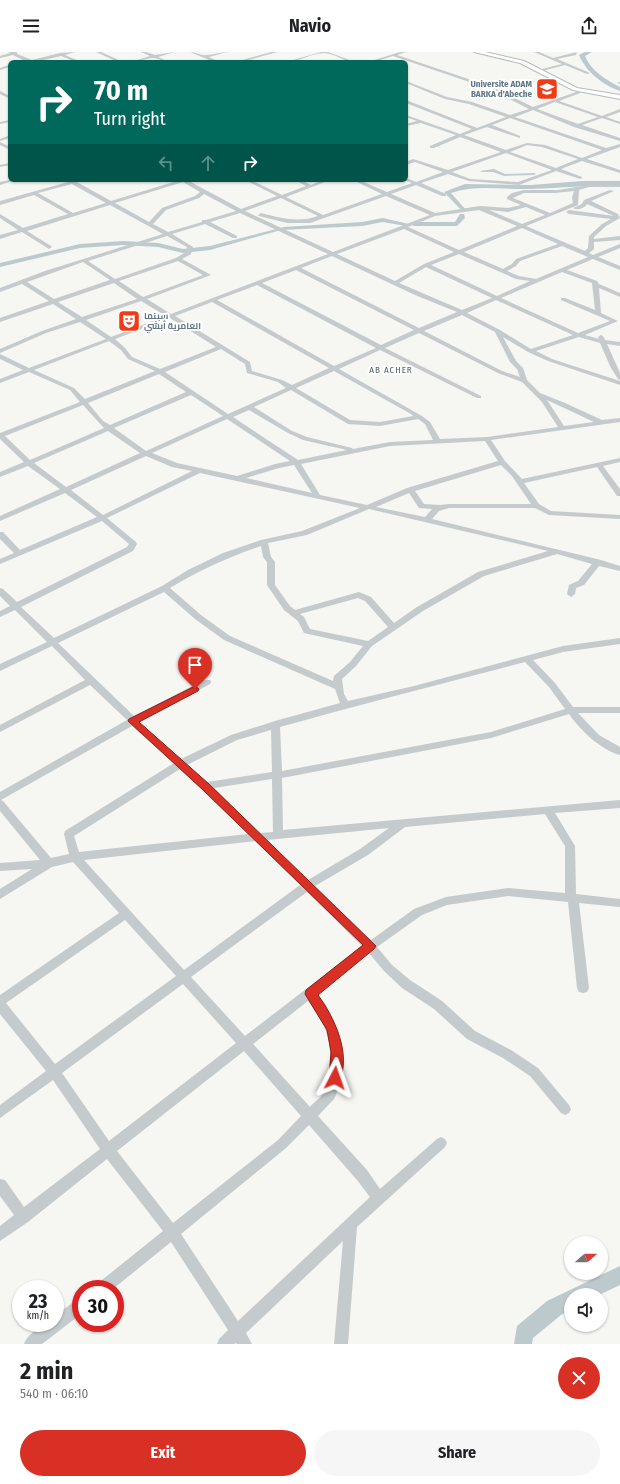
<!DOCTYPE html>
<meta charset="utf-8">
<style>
body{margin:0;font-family:"Fira Sans Condensed",Cairo,sans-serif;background:#f6f6f6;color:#202124;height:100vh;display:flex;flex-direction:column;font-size:15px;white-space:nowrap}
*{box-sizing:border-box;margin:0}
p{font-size:13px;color:#757577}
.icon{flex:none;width:22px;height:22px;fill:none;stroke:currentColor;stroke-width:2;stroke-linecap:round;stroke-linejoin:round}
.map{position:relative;height:1292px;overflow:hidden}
.panel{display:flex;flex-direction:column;background:#fff;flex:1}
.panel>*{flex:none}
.banner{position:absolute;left:8px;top:8px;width:400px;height:122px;border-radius:6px;box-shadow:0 1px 3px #0004;background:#00695c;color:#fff;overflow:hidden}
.needle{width:26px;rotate:70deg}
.controls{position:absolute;left:564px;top:1184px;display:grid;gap:8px}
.controls a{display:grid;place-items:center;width:44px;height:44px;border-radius:50%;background:#fff;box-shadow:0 1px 3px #0004;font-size:20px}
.speed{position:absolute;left:12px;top:1228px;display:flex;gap:8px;font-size:20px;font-weight:700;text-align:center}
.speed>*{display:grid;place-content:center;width:52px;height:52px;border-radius:50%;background:#fff;box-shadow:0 1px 3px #0004;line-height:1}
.speed small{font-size:10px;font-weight:400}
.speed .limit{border:6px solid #d22;background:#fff;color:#111}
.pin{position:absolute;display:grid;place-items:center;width:34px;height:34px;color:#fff;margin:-41px -17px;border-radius:50% 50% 50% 0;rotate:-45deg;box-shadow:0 0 4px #0007}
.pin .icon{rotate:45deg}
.me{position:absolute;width:44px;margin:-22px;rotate:4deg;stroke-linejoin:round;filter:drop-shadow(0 0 3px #0008)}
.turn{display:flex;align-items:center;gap:14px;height:84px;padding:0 20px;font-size:18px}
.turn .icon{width:52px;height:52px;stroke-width:2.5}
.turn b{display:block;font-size:28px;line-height:34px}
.lanes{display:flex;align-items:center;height:38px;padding:0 20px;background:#0003;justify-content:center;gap:20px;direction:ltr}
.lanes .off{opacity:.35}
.round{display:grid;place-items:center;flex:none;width:42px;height:42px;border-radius:21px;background:#f6f6f6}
.headline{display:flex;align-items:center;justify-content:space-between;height:68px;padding:0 20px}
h1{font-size:24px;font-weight:700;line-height:30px}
.button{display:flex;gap:8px;margin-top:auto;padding:8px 20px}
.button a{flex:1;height:46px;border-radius:24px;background:#d93025;color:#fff;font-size:16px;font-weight:700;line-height:46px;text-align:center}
.button a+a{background:#f6f6f6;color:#202124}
header{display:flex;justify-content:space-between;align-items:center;height:52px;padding:0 20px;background:#fff;font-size:18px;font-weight:700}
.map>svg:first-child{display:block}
</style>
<header><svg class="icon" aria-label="menu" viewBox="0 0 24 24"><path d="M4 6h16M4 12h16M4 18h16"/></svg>Navio<svg class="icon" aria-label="share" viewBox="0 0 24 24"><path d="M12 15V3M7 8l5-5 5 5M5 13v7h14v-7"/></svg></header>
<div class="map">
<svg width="620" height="1292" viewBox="0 0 620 1292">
<rect width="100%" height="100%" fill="#f6f6f2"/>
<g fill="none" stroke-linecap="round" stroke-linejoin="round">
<path fill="#bccace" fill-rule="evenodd" d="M585 0H592L585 4C591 19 606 28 620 35V39C603 33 586 20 579 3Z
M582 129H620V133C590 133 561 136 531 137 504 138 477 132 451 141L466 158 463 160 444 140 465 132 531 133Z
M460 162H464L465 166 457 174H414L411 172 414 170H455Z
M383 166 409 172 406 174 383 170 362 174 281 178 210 198 183 201 158 195 123 193 80 196 0 215V211L80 192 123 189 158 191 183 197 210 194 284 175 362 170Z
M620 1214V1233L599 1243H571V1257L561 1263 533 1286 532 1292H514L517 1274 547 1249Z"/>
<g stroke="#b7bbbe" stroke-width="2">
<path id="highway" d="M474 0H485L524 9 577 36 620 43V47L573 38 520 11Z"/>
</g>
<path fill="#c5cacc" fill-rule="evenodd" d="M8 0H17V2L32 8 60 1 75 0 65 3 81 10H76L61 4 35 10H27L13 3 0 6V4L10 1Z
M96 0H101L123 10H118Z
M141 0H146L155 3 175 0 158 5 169 10C163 10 159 6 153 6 146 6 139 10 131 10L150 4Z
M190 0C196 0 201 4 207 3 214 3 220 0 227 0L209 5 220 10H214Z
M271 0H277L242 10H235Z
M321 0H328L355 10C344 10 334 1 324 1 312 1 299 10 286 10Z
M400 0H406L397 3 492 35 533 55 582 38 583 40 559 49 602 64 620 57V60L606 65 620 70V72L602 66 582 73 620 86V89L574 75 533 58 515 65 606 96 620 92V95L587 107 620 118V121L582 109 561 117 582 125V126L580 127 556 119 519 133 469 129 448 122 421 131 446 142V144H442L416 133 391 142 435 161 480 154 508 156 521 153 507 147V145L512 141 524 138H558L589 133H620V135H589L579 138 578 153 526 174 585 199 588 196 589 184 602 172 611 167 569 162 566 160 569 158 614 164 587 152C585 156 577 159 573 156L582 152 584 148 610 138 614 139 591 149 618 162 620 166 606 174 594 185V187L620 184V188L594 190V197L589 201 593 203 620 192V196L598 205 620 214V218L593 207 567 218 597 229 599 232 620 241V245L599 236 601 261 618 269 585 283 599 287 598 285 601 283 603 284 605 288 620 290V294L607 292 620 321V328L618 327 611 316 600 291 579 285 536 299 552 307 620 329V333L548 309 528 300 503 285 516 309 523 316 527 328 540 341 565 351 602 368 620 366V370L491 388 505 409 522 427 620 406V410L603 414 620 437V444H617L597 415 524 431 539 452 551 459 620 463V467L549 463 535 456H449L439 459 432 467 601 508 620 514V519L599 514 584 533 576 536 575 542 571 545 567 542 569 533 578 529 592 512 557 502 484 524 423 559 372 594 356 614 342 627 344 642 348 649 414 634 563 594 620 586V592L563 600 533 608 555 631 573 655H620V661H578L599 683 620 695V703C601 698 580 678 569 662L491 686 282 726 283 778 620 748V756L555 761 575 794 576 842 620 847V855L579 851 589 936 587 940 583 941 579 940 577 936 568 850 508 844 447 853 422 863 377 895 392 913 410 928 442 949 475 979 511 998 538 1016 569 1053 571 1057 569 1061 565 1063 561 1061 530 1024 503 1006 467 987 434 957 402 936 384 919 369 901 317 942 326 953 338 978 343 1000 341 1026 336 1043 334 1047 318 1064 367 1118 380 1137 437 1087 441 1085 445 1087 447 1091 445 1095 357 1175 348 1292H334L343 1189 246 1281 252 1292H237L236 1291 234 1292H217L219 1287 228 1278 171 1190 113 1237H95L97 1232 163 1179 107 1107 28 1170 0 1189V1174L14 1163 0 1144V1127L5 1128 24 1155 100 1097 53 1028 0 1066V1053L46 1019 0 962V943L119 861 73 810 52 815 0 847V837L32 817 0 819V811L40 808 0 759V740L127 668 90 633 0 680V673L85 628 52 594 0 619V612L47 590 15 558 0 565V559L10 554 0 544V536L3 537 17 550 127 495 129 492 102 469 0 512V507L14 501 0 487V480H3L20 498 97 465 65 441 0 469V464L60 437 28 414 0 425V420L24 410 0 387V381L80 350 70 338 29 320 0 331V327L23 318 0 307V302L29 316 106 287 80 270 46 281 0 301V297L42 279 76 267 53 252 0 270V266L49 249 22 232 0 240V236L45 219 163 182 110 153 27 179 51 194 52 195 49 197 22 180 0 187V183L18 178 0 166V162L23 176 68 162 34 143 0 153V149L68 130 66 128 75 129 111 149 180 128H187L241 157 277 144 245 128H251L282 143 306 134 295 128H301L311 133 323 128H330L286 145 323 163 382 142 353 128H359L387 140 412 131 404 128H406V126L416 130 443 120 415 110 406 113V110L413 107 448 118 501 100 460 85 434 96H430V94L456 83 421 71 406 74V72L417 69 406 65V63L460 82 472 77 406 51V48L477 76 506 65 469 52 445 47 406 31V29L447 45 472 50 510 63 529 57 490 37 393 4 374 10H368ZM555 50 598 65 578 72 537 57ZM510 66 602 98 582 106 545 93 527 91 506 98 464 83 487 75 520 86V84L492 73ZM527 93 542 95 578 107 556 116 510 100ZM506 101 552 118 518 130 470 127 452 120ZM183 130 200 140 195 144 162 156 149 170 115 151ZM72 132 106 151 73 161 38 141ZM574 139 572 146 573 151 550 161 513 146 524 141H555ZM204 142 236 159 206 168H202V170L168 180 153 172 166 158 199 146ZM386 144 430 163 333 200 245 159 281 146 318 164C299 171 280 166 261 161L258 163 259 164 287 171H310ZM526 155 545 163 522 172 489 158 508 160ZM479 158 517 174 459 198 408 175 435 164ZM240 161 328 202 171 262 147 247 211 223 182 207 191 202 193 195 172 182 205 172 233 186H237V184L210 170ZM522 176 558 192 516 207 512 212 503 217 464 200ZM404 177 454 200 424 212 395 229 337 202ZM167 184 187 195 186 200 176 206 115 227 88 209ZM562 194 588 205 536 227 519 224 507 219 516 214 520 209ZM459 202 516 227 530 229 497 244 431 213ZM332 204 415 243 457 260 419 276 301 216ZM178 209 203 223 143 245 119 229ZM83 210 110 228 54 247 27 230ZM426 215 492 246 462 258 399 231ZM296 218 414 278 381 293 262 231ZM562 220 592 231 595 258 565 246H561V248L610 269 578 281 501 246ZM114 231 137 247 82 265 58 250ZM257 233 376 296 334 314 217 248ZM496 248 573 283 531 297 500 278 467 261ZM141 249 166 264 111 285 86 268ZM212 250 329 316 292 333 282 328 252 319 250 310 175 264ZM462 263 495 280 510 310 517 317 520 325 502 319 424 279ZM170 266 216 295 160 317 132 305 125 296 115 287ZM419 281 498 321 522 330 542 350 558 375 487 385 440 387 430 370 422 364 339 317 380 298 477 346H481V344L385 296ZM109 289 121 298 128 307 155 319 85 347 74 336 34 318ZM221 297 245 312 247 321 278 330 286 336 228 362 165 320ZM334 319 411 362 413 364 380 370 350 368 296 336ZM159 322 186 340 110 373 103 369 88 351ZM291 338 348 372 380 374 418 367 425 372 433 388 390 390 353 397 352 396 307 385 292 379 254 355ZM191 343 223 364 146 399 114 376ZM547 348 594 370 564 374ZM83 353 104 376 30 408 5 384ZM249 358 288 381 303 388 347 398 298 408 233 365ZM227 367 290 409 275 412 237 424 177 411 152 401ZM108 379 140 401 66 435 34 411ZM485 389 498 409 407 436 367 453 320 443 301 412 390 394ZM146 404 172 415 192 419 103 463 71 438ZM294 413 312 441 246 426 279 416ZM501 413 512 424 531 452H449L440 453 424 452 415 439ZM200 421 360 456 302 479 261 488 223 501 188 518 162 534 54 586 21 555 133 499 137 492 136 490 107 466ZM409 441 419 456 432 457 425 465 376 455ZM369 457 548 499 478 520 417 555 394 571 371 545 359 540 295 558 290 554 275 533V510L271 505 268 491 307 483ZM261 494 263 505 267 510V533L284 558 298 569 304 581 363 594 350 610 334 624 333 629 230 584 201 563 170 536C200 518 228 505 261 494ZM164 540 195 567 224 588 335 637 340 651 275 669 231 683 181 707 139 670 210 632 211 630 210 628H204L134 664 58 591ZM358 546 365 549 388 575 368 589 310 577 304 565 300 562ZM525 610 549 635 565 657 491 680 282 719 280 675C361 652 443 632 525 610ZM132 674 174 711 65 779 64 782 69 802 51 806 3 749 1 748ZM271 678 272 720 207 730 187 713 237 688ZM180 717 248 782 79 800 74 784ZM272 727 273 780 260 781 214 736ZM545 762 565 794V841L508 836 446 845 414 857 371 888 315 834 368 803 405 775ZM389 776 360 797 308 828 267 788ZM256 789 300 833 184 918 84 808ZM307 840 362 894 245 984 191 925ZM125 868 176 924 55 1012 6 951ZM183 932 236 991 109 1089 62 1021ZM308 949C326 971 332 989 330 1018 329 1025 328 1033 325 1039 322 1045 314 1050 310 1055L253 992ZM244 999 301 1064 278 1088 173 1171 117 1099ZM309 1073 357 1128 370 1145 238 1269 181 1182 286 1096Z
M534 0H539L553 6 577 0 576 3 557 7 590 21 587 22 565 13 538 20V18L562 12Z
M9 13H10V15L0 18V16Z
M619 30H620V32L617 31Z
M0 39 10 44V47L0 42Z
M10 68V70L0 72V70Z
M8 84H10V86L0 89V87Z
M0 90 10 95V98L0 93Z
M10 111V113L0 115V113Z
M494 117 505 122 534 121 536 122 534 123 504 124 493 120H482L480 119Z
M10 128H16L0 133V130Z
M81 1246V1262L42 1292H24C28 1281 44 1271 55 1271V1264L76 1248Z"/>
<use href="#highway" fill="#fff" fill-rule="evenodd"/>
</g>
<path fill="#d93025" stroke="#8d1f18" d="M195 634 199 637 198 639 139 670 209 732 376 894 374 897 318 943C334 965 352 1002 339 1030L335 1032 331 1030 329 1026 331 1000 327 978 305 942 306 938 363 893 202 737 128 669 129 667Z"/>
<defs>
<g id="university-square" transform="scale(1.15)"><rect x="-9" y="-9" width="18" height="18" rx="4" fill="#f23b16" stroke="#fff"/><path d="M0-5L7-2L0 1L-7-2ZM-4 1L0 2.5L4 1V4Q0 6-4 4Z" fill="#fff"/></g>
<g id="theatre-square" transform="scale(1.15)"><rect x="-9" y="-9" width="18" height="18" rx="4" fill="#f23b16" stroke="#fff"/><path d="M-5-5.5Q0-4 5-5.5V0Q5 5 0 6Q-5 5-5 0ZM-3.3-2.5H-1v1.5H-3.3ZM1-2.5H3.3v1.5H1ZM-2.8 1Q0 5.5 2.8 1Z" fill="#fff"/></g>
</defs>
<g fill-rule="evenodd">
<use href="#university-square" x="547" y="37"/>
<use href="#theatre-square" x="129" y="269"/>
</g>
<g text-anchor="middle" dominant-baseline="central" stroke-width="4" stroke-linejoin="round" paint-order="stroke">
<g font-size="9" font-weight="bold" fill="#627986" stroke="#fff" text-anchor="end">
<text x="532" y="32">Universite ADAM<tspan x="532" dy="10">BARKA d'Abeche</tspan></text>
<text x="144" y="264" text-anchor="start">سينما<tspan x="144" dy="10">العامرية أبشي</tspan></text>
</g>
<g font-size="9" letter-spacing="1" fill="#51616b" stroke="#fff">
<text x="391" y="318">AB ACHER</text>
</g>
</g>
</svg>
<div class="controls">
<a><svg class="needle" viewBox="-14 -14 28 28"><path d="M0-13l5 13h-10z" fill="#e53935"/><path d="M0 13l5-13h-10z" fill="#757577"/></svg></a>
<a><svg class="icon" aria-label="sound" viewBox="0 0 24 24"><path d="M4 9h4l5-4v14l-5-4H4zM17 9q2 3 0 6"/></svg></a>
</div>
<div class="speed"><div>23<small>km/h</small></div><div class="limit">30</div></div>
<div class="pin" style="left:195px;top:637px;background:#d93025"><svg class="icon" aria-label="arrive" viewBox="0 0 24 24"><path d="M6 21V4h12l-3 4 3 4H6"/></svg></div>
<svg class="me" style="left:335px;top:1026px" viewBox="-20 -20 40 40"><path d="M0-17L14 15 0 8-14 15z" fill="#d93025" stroke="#fff" stroke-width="4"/></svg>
<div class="banner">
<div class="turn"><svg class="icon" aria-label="right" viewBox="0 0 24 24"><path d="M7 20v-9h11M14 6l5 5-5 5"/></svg><div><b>70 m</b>Turn right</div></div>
<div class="lanes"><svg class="icon off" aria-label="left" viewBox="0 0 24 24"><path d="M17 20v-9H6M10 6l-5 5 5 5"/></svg><svg class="icon off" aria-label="ahead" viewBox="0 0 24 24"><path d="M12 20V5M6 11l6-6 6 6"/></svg><svg class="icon" aria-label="right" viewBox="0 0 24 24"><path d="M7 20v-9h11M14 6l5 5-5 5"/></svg></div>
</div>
</div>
<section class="panel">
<div class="headline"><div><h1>2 min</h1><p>540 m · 06:10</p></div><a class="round" style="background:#d93025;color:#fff"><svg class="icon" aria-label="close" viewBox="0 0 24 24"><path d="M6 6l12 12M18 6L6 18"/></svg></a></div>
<div class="button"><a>Exit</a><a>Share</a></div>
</section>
